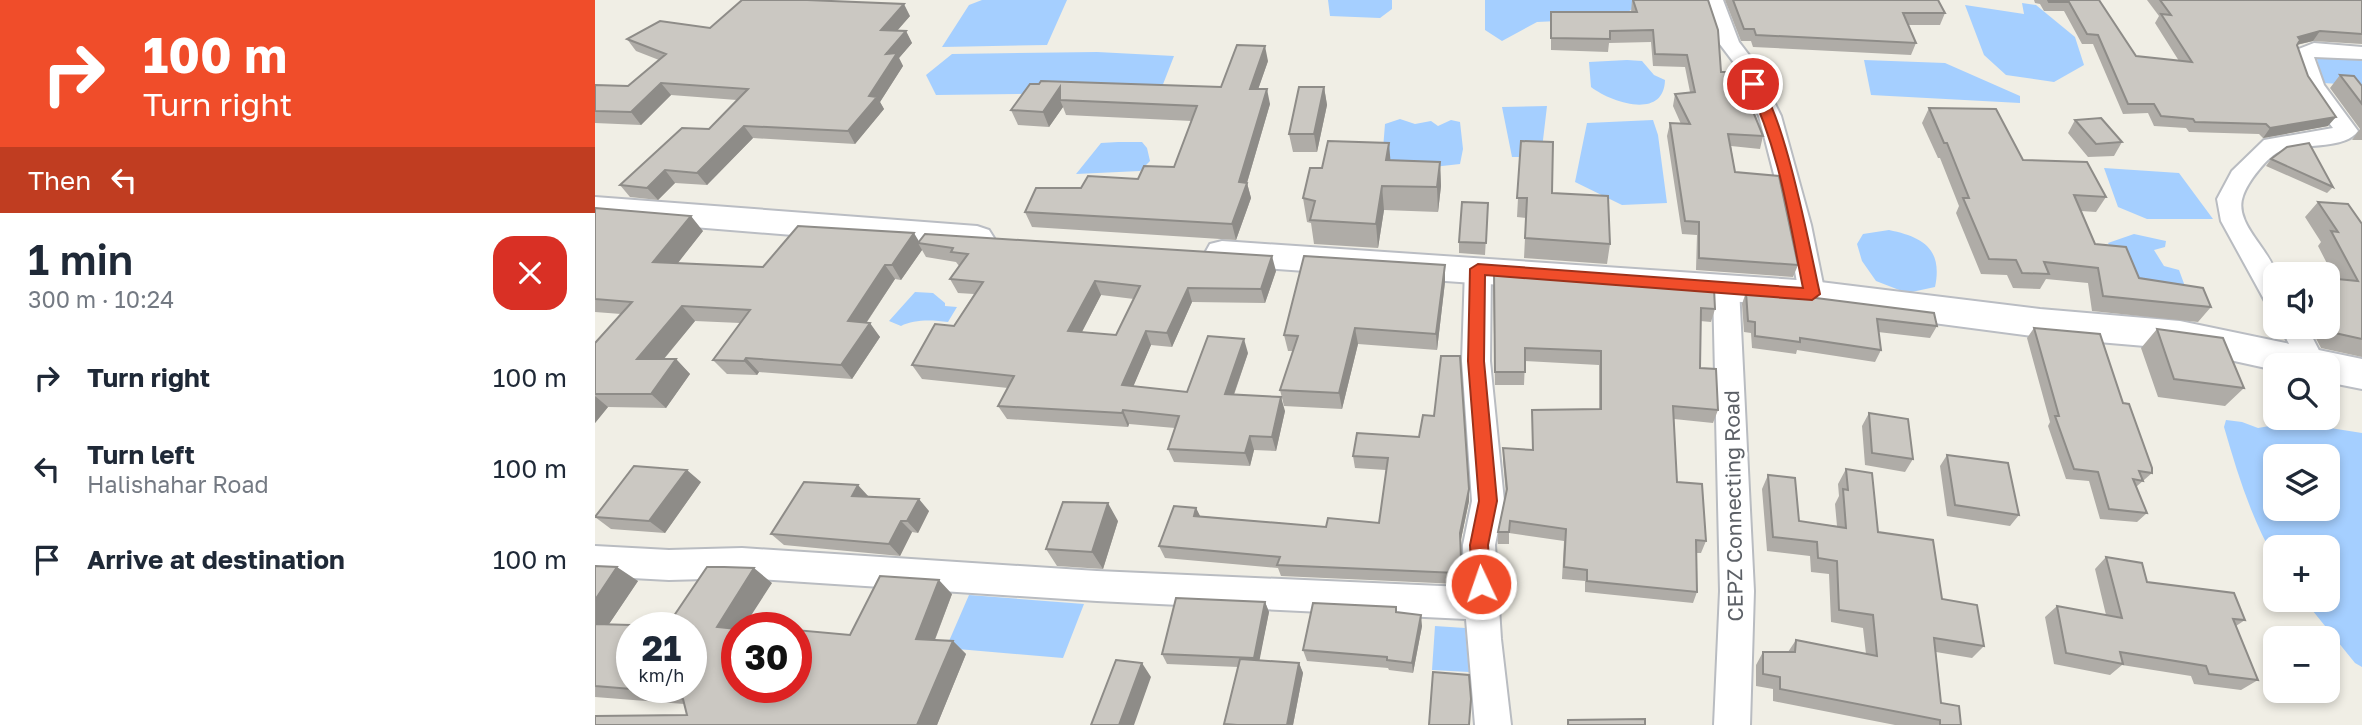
<!DOCTYPE html>
<meta charset="utf-8">
<style>
body{margin:0;font-family:"Golos Text",sans-serif;background:#f6f6f7;color:#1f2937;height:100vh;display:flex;flex-direction:column;font-size:26px;white-space:nowrap}
*{box-sizing:border-box;margin:0}
p{font-size:23px;color:#747a83}
.icon{flex:none;width:38px;height:38px;fill:none;stroke:currentColor;stroke-width:2;stroke-linecap:round;stroke-linejoin:round}
.map{position:relative;flex:1;overflow:hidden}
.side{display:flex;flex-direction:column;background:#fff;width:595px}
.side>*{flex:none}
.guide{background:#f04d2a;color:#fff;overflow:hidden}
.buttons{position:absolute;left:1668px;top:262px;display:grid;gap:14px}
.buttons a{display:grid;place-items:center;width:77px;height:77px;border-radius:14px;background:#fff;box-shadow:0 4px 10px #0003;font-size:35px}
.speed{position:absolute;left:21px;top:612px;display:flex;gap:14px;font-size:35px;font-weight:700;text-align:center}
.speed>*{display:grid;place-content:center;width:91px;height:91px;border-radius:50%;background:#fff;box-shadow:0 4px 10px #0003;line-height:1}
.speed small{font-size:18px;font-weight:400}
.speed .limit{border:10px solid #d22;background:#fff;color:#111}
.pin{position:absolute;display:grid;place-items:center;width:60px;height:60px;color:#fff;margin:-30px;border:4px solid #fff;border-radius:50%;box-shadow:0 2px 7px #0007}
.me{position:absolute;width:77px;margin:-38px;rotate:357deg;stroke-linejoin:round;filter:drop-shadow(0 0 5px #0008)}
.turn{display:flex;align-items:center;gap:24px;height:147px;padding:0 28px;font-size:32px}
.turn .icon{width:91px;height:91px;stroke-width:2.5}
.turn b{display:block;font-size:49px;line-height:60px}
.then{display:flex;align-items:center;height:66px;padding:0 28px;background:#0003;gap:14px;font-size:26px}
.round{display:grid;place-items:center;flex:none;width:74px;height:74px;border-radius:21px;background:#f6f6f7}
.summary{display:flex;align-items:center;justify-content:space-between;height:119px;padding:0 28px}
h1{font-size:42px;font-weight:600;line-height:52px}
ul{padding:0;list-style:none}
li{display:flex;align-items:center;gap:21px;height:91px;padding:0 28px}
li div{flex:1}
li b{display:block;font-size:26px}
li em{font-style:normal}
main{display:flex;flex:1;min-height:0}
.map>svg:first-child{display:block}
</style>
<main>
<section class="side">
<div class="guide">
<div class="turn"><svg class="icon" aria-label="right" viewBox="0 0 24 24"><path d="M7 20v-9h11M14 6l5 5-5 5"/></svg><div><b>100 m</b>Turn right</div></div>
<div class="then">Then<svg class="icon" aria-label="left" viewBox="0 0 24 24"><path d="M17 20v-9H6M10 6l-5 5 5 5"/></svg></div>
</div>
<div class="summary"><div><h1>1 min</h1><p>300 m · 10:24</p></div><a class="round" style="background:#d93025;color:#fff"><svg class="icon" aria-label="close" viewBox="0 0 24 24"><path d="M6 6l12 12M18 6L6 18"/></svg></a></div>
<ul>
<li><svg class="icon" aria-label="right" viewBox="0 0 24 24"><path d="M7 20v-9h11M14 6l5 5-5 5"/></svg><div><b>Turn right</b></div><em>100 m</em></li>
<li><svg class="icon" aria-label="left" viewBox="0 0 24 24"><path d="M17 20v-9H6M10 6l-5 5 5 5"/></svg><div><b>Turn left</b><p>Halishahar Road</p></div><em>100 m</em></li>
<li><svg class="icon" aria-label="arrive" viewBox="0 0 24 24"><path d="M6 21V4h12l-3 4 3 4H6"/></svg><div><b>Arrive at destination</b></div><em>100 m</em></li>
</ul>
</section>
<div class="map">
<svg width="1767" height="725" viewBox="0 0 1767 725">
<rect width="100%" height="100%" fill="#f0eee5"/>
<path fill="#a5cfff" fill-rule="evenodd" d="M387 0H472L452 45 347 47 374 5Z
M733 0H797V9L785 18 735 16Z
M890 0H1049L1025 18 942 22 907 41 890 30Z
M1427 3 1441 5 1480 37 1489 65 1459 82 1411 75 1389 55 1370 5 1429 14Z
M502 52 579 56 565 92 341 95 331 75 357 54Z
M1721 55 1767 58V95L1762 85 1728 83Z
M1032 60 1047 61 1059 75 1070 80C1069 120 1017 103 996 87L994 62Z
M1269 60 1350 63 1425 96V103L1276 95Z
M952 106 946 157H917L907 107Z
M805 119 820 124 836 121 843 126 856 120 865 122 868 149 865 164 802 171 788 149 790 124Z
M1058 120 1063 135 1072 203 1027 205 980 182 992 123Z
M523 142H547L552 148 555 161 545 171 481 174 506 143Z
M1509 168 1584 173 1618 219H1552L1523 207Z
M1294 230C1328 237 1348 249 1340 287L1312 293 1281 281 1267 261 1262 244 1268 234Z
M1539 234 1571 241 1570 247 1559 250 1569 266 1584 270 1591 289 1539 290 1513 243Z
M320 292 338 293 350 303V306L362 307 353 322C338 320 319 319 306 326L294 321Z
M1631 420 1647 422 1663 428 1697 422 1767 433V667L1760 663 1709 600H1732V548H1680V559C1656 518 1642 472 1629 427ZM1680 457H1732V509H1680Z
M374 595 489 604 468 658 351 648Z
M840 626 870 628 874 672 837 670Z"/>
<g fill="none" stroke-linecap="round" stroke-linejoin="round">
<g stroke="#b9bcc1" stroke-width="4">
<path id="street" d="M1108 0H1128L1144 42 1160 63 1186 116 1216 225 1230 294 1226 301 1217 303 1208 301 1204 294 1192 225 1164 116 1140 64 1124 43Z
M1719 43 1767 47V59L1719 57 1729 85 1763 131C1750 150 1705 143 1686 151 1673 155 1652 183 1648 196 1638 223 1675 249 1681 274 1682 281 1680 296 1680 306L1671 303 1626 221 1622 199 1637 171 1669 140 1738 128C1721 105 1702 83 1698 54L1701 50Z
M883 260 892 263 896 269 895 361 909 501 900 545 906 639 916 725H880L871 619 502 601 147 578 74 580 0 576V546L74 550 147 548 502 571 869 587 868 545 877 501 867 361 870 269 874 263Z
M1131 278 1140 280 1144 287 1159 591 1155 725H1119L1125 591 1118 287 1122 280Z
M1685 327H1712L1732 366H1706Z"/>
</g>
<g stroke="#babdc3" stroke-width="4">
<path id="secondary" d="M0 197 382 226 394 230 399 238 394 246 382 250 0 219Z
M627 241 1217 281 1445 309 1585 321 1767 359V389L1732 382V366H1680V370L1585 349 1445 337 1217 307 627 265 615 262 610 253 615 244Z"/>
</g>
<use href="#street" fill="#fff" fill-rule="evenodd"/>
<use href="#secondary" fill="#fff" fill-rule="evenodd"/>
</g>
<path fill="#afaca7" fill-rule="evenodd" d="M1037 0H1113L1126 72 1146 94 1168 136 1165 149 1136 146 1140 172 1203 265 1198 277 1101 270 1102 235 1087 234 1072 136 1075 123 1086 124 1078 106 1080 94 1095 92 1090 67 1058 66 1056 42 1014 43 1013 52 956 50V12H1036Z
M1130 0H1343L1350 13 1345 25H1313L1321 43 1316 55 1158 47 1156 41H1146Z
M1439 0H1504L1541 56 1584 61 1560 23 1564 16 1552 0H1767V44L1718 41 1702 45 1713 76 1733 126 1668 138 1664 134 1594 132 1591 128 1559 126 1553 113 1528 114 1498 44H1487L1469 11H1449L1445 4 1440 3Z
M315 16 302 31H311L317 43 304 58 308 66 285 102 289 109 260 144 158 138 112 185 80 183 63 200 35 197 25 185 114 129 142 100 76 95 46 125 0 123V85L33 86 64 60 41 51 32 39 115 28Z
M673 61 663 89 675 104 652 183 656 198 641 240 437 227 430 212 486 188 543 179 579 167 597 121 471 115 468 107 454 127 423 125 416 110 444 84 626 87Z
M1745 75 1767 86V140H1757L1765 129 1735 88Z
M729 87 732 105 722 152H698L694 134Z
M1334 108 1428 160 1511 197 1501 212 1486 211 1500 244 1544 278 1616 307 1603 322 1497 311 1493 283 1451 279 1445 289 1418 288 1412 275 1386 274 1361 213 1364 206 1345 158H1343L1327 123Z
M1480 120 1527 142 1519 156 1493 157 1473 133Z
M926 141 957 193 1015 244 1012 264 929 258 931 218 922 217Z
M1676 159 1738 187 1732 193 1671 166Z
M796 160 845 162 846 186 843 212 789 210 783 248 719 244 716 223 712 222 708 198 727 168Z
M1723 202 1767 224V357L1726 348 1715 327H1732V278L1740 279 1723 246 1726 242 1710 217Z
M893 203 890 255 864 253V242Z
M0 208 108 231 82 263 168 267 324 241 681 271 670 303 597 302 577 347 556 345 538 386 592 392 653 353 639 395 690 411 681 451 659 450 655 466 579 462 573 449 580 428 534 424 533 427 412 419 403 406 413 388 327 379 317 365 359 326 379 294 363 293 355 279 364 266 361 262 331 257 327 250 306 280 300 279 272 322 285 337 257 379 164 372 162 375 132 374 118 360 145 323 100 321 69 359H81L95 374 71 408 13 407 0 423V343L26 314 0 312ZM506 295 539 299 521 335 487 332Z
M850 265V282L842 350 763 344 747 409 689 406 685 390 698 351H693L689 335Z
M898 285 1120 309 1116 322 1105 321V368L1123 410 1118 423 1079 419 1082 482 1111 541 1106 553H1101L1102 592 1098 603 990 592V581L967 579 969 541 914 533V544H903V532L911 495 908 461V448L937 450V410L1004 409V365L930 361 929 385H900Z
M1151 292 1342 326 1335 338 1283 332 1286 350 1280 362 1202 350 1201 354 1157 348 1156 333 1149 332 1147 304Z
M1439 328 1528 403 1557 473 1541 487 1552 513 1542 522 1505 519 1494 481 1471 479 1453 426 1455 422 1432 338Z
M1562 329 1649 388 1630 406 1563 397 1546 348Z
M1274 413 1318 459 1310 472 1270 465 1267 426Z
M762 433 874 489V501L865 544 866 569 863 584 686 576 683 568 570 558 564 546 601 508 605 516 731 527 784 523 791 470 760 468 758 456Z
M1352 455 1424 515 1415 526 1352 516 1345 466Z
M1251 469 1283 532 1389 646 1377 658 1341 652 1346 703 1366 725H1300L1178 701V689L1161 686V665L1168 652H1193L1201 640 1271 654 1268 628 1236 622 1234 574 1216 572 1215 556 1172 551 1167 489 1173 475 1204 521 1242 526 1240 504 1244 496 1243 484Z
M106 482 70 533 16 529 0 517Z
M273 496 334 511 323 533 317 532 305 556 189 545 176 534Z
M523 521 508 569 462 566 451 549Z
M1511 557 1552 582 1650 620 1641 626 1663 680 1646 690 1599 684 1596 676 1527 665 1515 675 1459 664 1450 617 1462 606 1511 615 1500 569Z
M0 566 43 581 14 624 72 626 177 583 142 628V688L255 635 357 594 340 640 358 641 371 654 342 725H0L92 715 89 704 0 697Z
M670 602 674 612 664 660 704 663 708 673 698 725H629V724L643 667 572 664 567 654Z
M801 607 802 612 827 626 818 673 794 670 793 668 712 661 708 650Z"/>
<path fill="#8e8c88" d="M309 4 315 16 292 42 286 30Z
M311 31 317 43 304 58 308 66 285 102 289 109 260 144 253 131 274 96 291 54Z
M1725 31 1718 41 1696 46 1703 37Z
M670 46 673 61 658 104 655 89Z
M66 83 76 95 46 125 36 112Z
M465 87V100L468 107 454 127 448 112Z
M729 87 732 105 722 152 719 134Z
M672 89 675 104 651 186 652 183 656 198 641 240 637 224 644 182Z
M1741 117 1733 126 1668 138 1675 128Z
M149 126 158 138 112 185 102 173Z
M794 143 796 167 791 160Z
M845 162 846 186 843 212 842 187Z
M70 170 80 183 63 200 52 188Z
M787 186 789 210 783 248 781 224Z
M96 216 108 231 72 277 58 262Z
M319 233 325 243H323L327 250 306 280 297 265Z
M677 256 681 271 670 303 666 289Z
M290 265 300 279 263 335 253 321Z
M850 265V282L842 350 841 334Z
M500 281 506 295 480 345 473 331Z
M593 288 597 302 577 347 572 333Z
M87 306 100 321 57 373 42 359Z
M275 323 285 337 257 379 246 365Z
M760 328 763 344 747 409 744 393Z
M551 331 556 345 533 399 527 385Z
M649 339 653 353 634 408 630 394Z
M151 358 164 372 162 375 149 361Z
M81 359 95 374 71 408 56 394Z
M0 396 13 407 0 423Z
M686 397 690 411 681 451 677 437Z
M528 410 534 424 533 427 527 413Z
M655 436 659 450 655 466 650 453Z
M92 470 106 482 70 533 54 521Z
M263 485 274 497 257 496Z
M874 489V501L865 544V533Z
M324 499 334 511 323 533 312 521Z
M513 503 523 521 508 569 497 552Z
M601 508 607 520 599 516Z
M306 521 317 532 305 556 294 544Z
M866 558V569L863 584 862 573Z
M22 567 43 581 6 636 0 633V600Z
M159 568 177 583 148 628H142V639L122 627Z
M344 580 357 594 335 652 321 639Z
M670 602 674 612 663 668 659 658Z
M826 615 827 626 818 673 817 663Z
M358 641 371 654 342 725H322Z
M547 663 556 677 539 725H524Z
M704 663 708 673 698 725H692Z"/>
<path fill="#cbc8c2" stroke="#8e8c88" stroke-width="2" fill-rule="evenodd" d="M147 0H212L309 4 286 30 311 31 291 54 302 53 274 96 282 97 253 131 149 126 102 173 70 170 52 188 25 185 87 128 114 129 153 89 66 83 36 112 0 111V85L33 86 71 54 32 39 65 21 115 28Z
M1038 0H1113L1123 30 1126 72H1142L1146 94H1151L1168 136 1133 134 1140 172 1184 176 1203 265 1104 258V222L1090 221 1075 123 1095 124 1080 94 1100 92 1092 55 1060 54 1058 30 1015 31V39L956 38V12H1042Z
M1138 0H1343L1350 13H1308L1321 43 1161 35 1159 29H1149Z
M1453 0H1504L1541 56 1597 62 1566 14 1576 15 1565 0H1767V34L1725 31 1703 37 1705 40 1702 45 1713 76 1741 117 1675 128 1671 124 1600 122 1598 119 1566 116 1559 104H1533L1503 35 1492 34 1474 2H1454Z
M642 45 670 46 655 89H672L644 182 652 183 637 224 430 212 441 188H486L493 176 543 179 549 166 579 167 602 106 465 100V87L448 112 416 110 435 84H444L446 81 626 87Z
M1745 75 1759 76 1767 86V104Z
M704 87H729L719 134H694Z
M1334 108 1401 109 1428 160 1492 162 1511 197 1479 195 1500 244 1531 247 1544 278 1608 288 1616 307 1508 296 1503 268 1449 262 1454 274 1427 273 1421 260 1394 259 1368 198H1374L1352 143H1349Z
M1506 118 1527 142 1501 144 1480 120Z
M733 141 794 143 791 160 845 162 842 187 787 186 781 224 715 220 720 201 708 198 715 168H727Z
M926 141 958 142 957 193 1013 196 1015 244 930 238 932 198H922Z
M1714 143 1738 187 1676 159 1692 147Z
M867 202 893 203 891 243 864 242Z
M1723 202 1753 204 1767 224V339L1740 333 1732 318V278L1763 281 1736 231 1743 232Z
M0 208 96 216 58 262 168 267 203 226 319 233 297 265H290L253 321 275 323 246 365 151 358 149 361 118 360 155 310 87 306 42 359H81L56 394H0V343L37 302 0 299Z
M330 234 677 256 666 289 593 288 572 333 551 331 527 385 592 392 613 336 649 339 630 394 686 397 677 437 655 436 650 453 573 449 584 416 528 410 527 413 403 406 419 376 317 365 340 324 359 326 388 282 355 279 373 254 356 252 358 248 323 243ZM500 281 545 286 521 335 473 331Z
M709 256 850 265 841 334 760 328 744 393 685 390 703 336 689 335Z
M899 271 1119 288 1120 309 1106 308 1105 368 1121 369 1123 410 1078 406 1082 482 1107 484 1111 541 1101 540 1102 592 992 581V570L969 567 971 529 915 521 914 532H903L912 489 908 448 938 450 937 410 1006 409V351L930 348V372H900Z
M1151 292 1221 298 1339 313 1342 326 1282 319 1286 350 1205 338V342L1160 336V322L1153 321Z
M1439 328 1505 334 1528 403 1534 404 1557 468V473L1544 471 1548 481 1538 479 1552 513 1514 509 1503 472 1479 469 1460 416H1464Z
M1562 329 1628 338 1649 388 1579 379Z
M846 356H865L874 489 865 533 866 558 862 573 682 565 685 557 564 546 579 506 601 508 599 516 731 527 733 518 784 523 793 458 758 456 762 433 824 437 828 415 839 416Z
M1274 413 1313 419 1318 459 1277 453Z
M1352 455 1413 463 1424 515 1360 505Z
M39 466 92 470 54 521 0 517Z
M1251 469 1277 473 1283 532 1338 540 1347 599 1382 605 1389 646 1339 638 1346 703 1364 706 1366 725H1345V720L1185 689V677L1168 674V652H1200L1201 640 1282 656 1278 615 1244 610 1242 561 1223 558 1222 542 1178 537 1173 475 1200 478 1204 521 1251 528 1248 489 1253 490Z
M209 482 263 485 257 496 324 499 312 521H306L294 544 176 534Z
M468 502 513 503 497 552 451 549Z
M1511 557 1547 563 1552 582 1639 593 1650 620 1638 619 1663 680 1614 674 1611 666 1525 652 1528 664 1471 653 1462 606 1527 618Z
M0 566 22 567 0 600Z
M112 567H129L159 568 122 627 142 629V688H201V630L255 635 285 576 344 580 321 639 358 641 322 725H0V716L92 715 88 699 73 692 0 686V624L72 626ZM37 628H96V688H37Z
M581 598 670 602 659 658 567 654Z
M718 603 801 607V612L826 615 817 663 792 660V657L708 650Z
M645 659 704 663 692 725H642L629 724Z
M521 660 547 663 524 725H496Z
M838 672 874 675 876 699 874 725H834Z
M1050 719V725H973V720Z"/>
<path fill="#f04d2a" stroke="#9c321b" stroke-width="2" d="M1158 80C1186 91 1217 260 1225 294L1217 300 890 275 889 361 902 501 893 545 896 584 893 590 886 593 879 590 877 584 875 545 884 501 873 361 875 269 883 264 1208 288C1194 219 1184 147 1152 84Z"/>
<g text-anchor="middle" dominant-baseline="central" stroke-width="6" stroke-linejoin="round" paint-order="stroke">
<g font-size="21" fill="#5c6066" stroke="#fff">
<text transform="translate(1138 506) rotate(-91)">CEPZ Connecting Road</text>
</g>
</g>
</svg>
<div class="buttons">
<a><svg class="icon" aria-label="sound" viewBox="0 0 24 24"><path d="M4 9h4l5-4v14l-5-4H4zM17 9q2 3 0 6"/></svg></a>
<a><svg class="icon" aria-label="search" viewBox="0 0 24 24"><circle cx="10" cy="10" r="6"/><path d="M15 15l6 6"/></svg></a>
<a><svg class="icon" aria-label="layers" viewBox="0 0 24 24"><path d="M12 4l9 5-9 5-9-5zM3 14l9 5 9-5"/></svg></a>
<a>+</a>
<a>−</a>
</div>
<div class="speed"><div>21<small>km/h</small></div><div class="limit">30</div></div>
<div class="pin" style="left:1158px;top:84px;background:#d93025"><svg class="icon" aria-label="arrive" viewBox="0 0 24 24"><path d="M6 21V4h12l-3 4 3 4H6"/></svg></div>
<svg class="me" style="left:886px;top:584px" viewBox="-20 -20 40 40"><circle r="17" fill="#f04d2a" stroke="#fff" stroke-width="3"/><path d="M0-11L8 9 0 5-8 9z" fill="#fff"/></svg>
</div>
</main>
